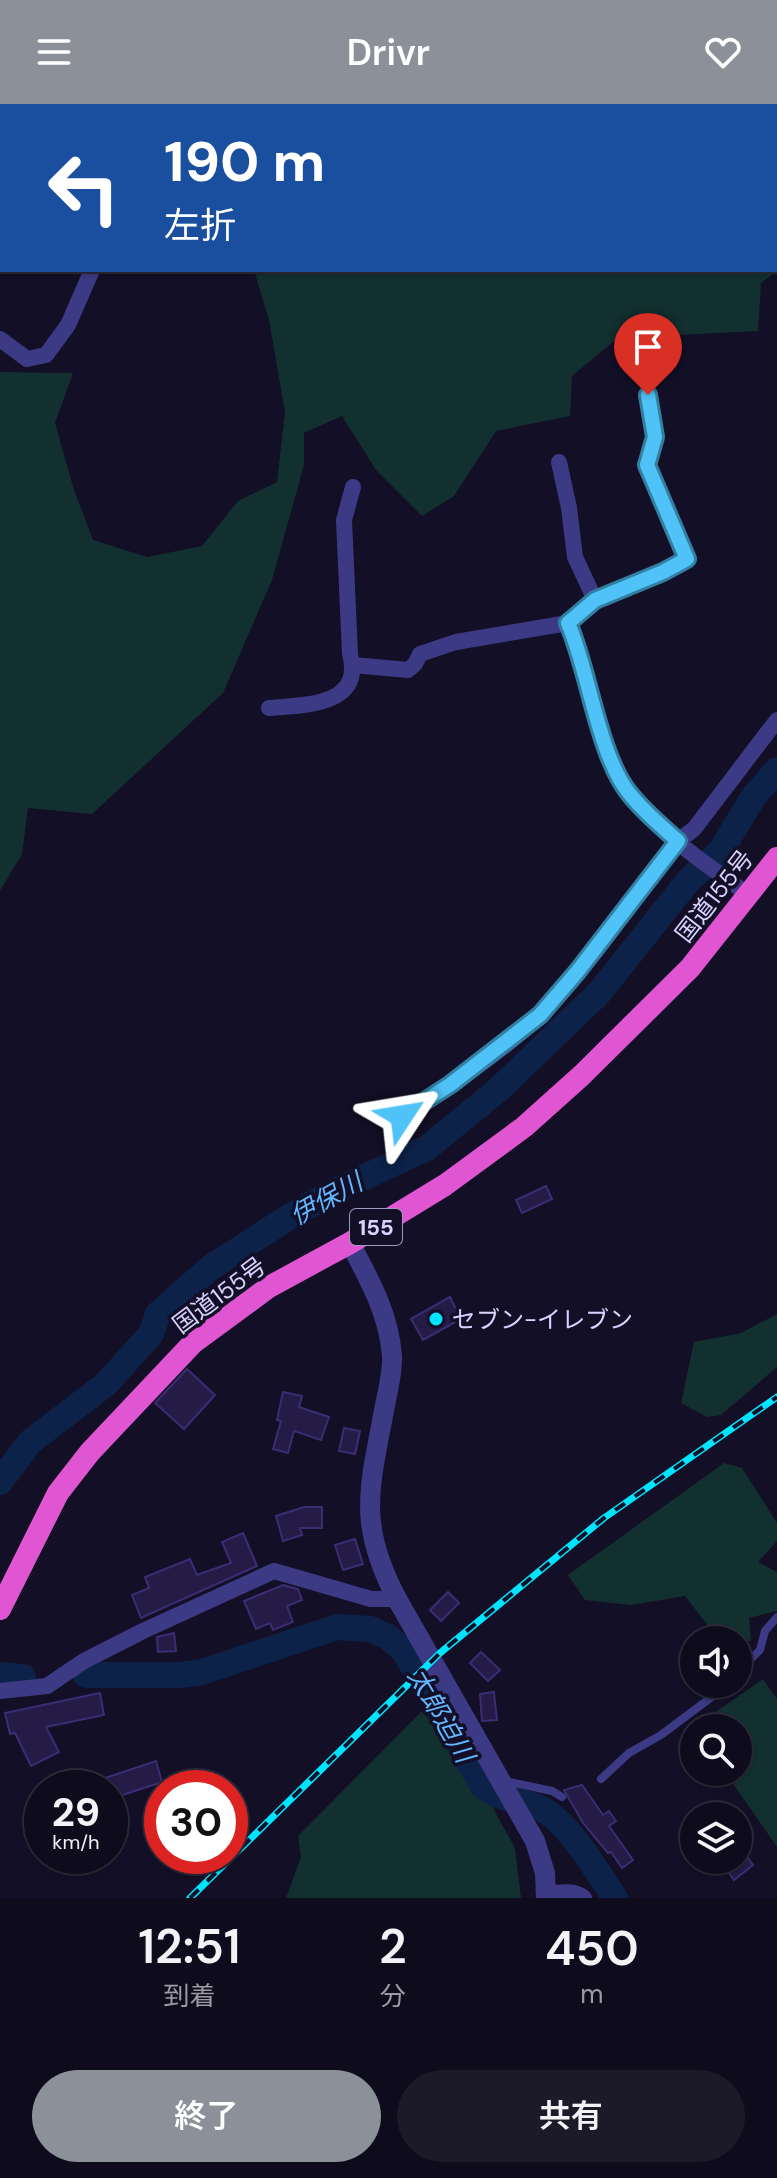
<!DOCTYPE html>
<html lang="ja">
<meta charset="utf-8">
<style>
body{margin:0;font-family:"DM Sans","Noto Sans JP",sans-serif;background:#1c1929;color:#f1f3f6;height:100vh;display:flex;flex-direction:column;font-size:30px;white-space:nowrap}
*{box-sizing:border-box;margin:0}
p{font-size:26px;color:#9b9ba3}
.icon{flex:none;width:44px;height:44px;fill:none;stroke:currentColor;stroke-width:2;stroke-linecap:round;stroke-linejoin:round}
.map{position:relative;height:1794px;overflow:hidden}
.panel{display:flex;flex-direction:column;background:#0e0b1c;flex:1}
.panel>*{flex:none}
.guide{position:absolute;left:0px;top:0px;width:778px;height:168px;box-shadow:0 2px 6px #0004,0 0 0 2px #2e2b3b;background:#1a4fa0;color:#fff;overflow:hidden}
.controls{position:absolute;left:680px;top:1522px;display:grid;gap:16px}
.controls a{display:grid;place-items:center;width:72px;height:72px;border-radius:50%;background:#0e0b1c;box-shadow:0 2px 6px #0004,0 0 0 2px #2e2b3b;font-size:40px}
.speed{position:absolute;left:24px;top:1666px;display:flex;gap:16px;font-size:40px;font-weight:700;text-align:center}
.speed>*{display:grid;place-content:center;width:104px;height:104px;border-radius:50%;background:#0e0b1c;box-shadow:0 2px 6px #0004,0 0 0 2px #2e2b3b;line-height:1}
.speed small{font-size:20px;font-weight:400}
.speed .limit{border:12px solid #d22;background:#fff;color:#111}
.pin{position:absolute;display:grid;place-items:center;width:68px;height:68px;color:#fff;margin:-82px -34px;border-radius:50% 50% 50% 0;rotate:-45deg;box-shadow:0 0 8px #0007}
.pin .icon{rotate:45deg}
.me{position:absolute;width:88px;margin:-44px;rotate:57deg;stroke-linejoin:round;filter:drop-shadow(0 0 6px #0008)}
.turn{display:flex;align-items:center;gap:28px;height:168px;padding:0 32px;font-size:36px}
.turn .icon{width:104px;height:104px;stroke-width:2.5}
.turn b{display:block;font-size:56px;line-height:68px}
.eta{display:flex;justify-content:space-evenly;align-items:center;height:136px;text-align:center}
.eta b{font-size:48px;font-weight:600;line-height:56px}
.primary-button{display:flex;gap:16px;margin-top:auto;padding:16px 32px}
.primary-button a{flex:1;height:92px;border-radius:48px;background:#8c9099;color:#fff;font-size:32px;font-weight:600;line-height:92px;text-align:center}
.primary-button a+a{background:#1c1929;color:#f1f3f6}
header{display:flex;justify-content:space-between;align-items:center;height:104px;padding:0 32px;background:#8c9099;color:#fff;font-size:36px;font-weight:600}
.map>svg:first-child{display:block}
</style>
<header><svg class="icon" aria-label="menu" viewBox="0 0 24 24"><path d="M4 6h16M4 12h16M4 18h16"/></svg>Drivr<svg class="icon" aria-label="heart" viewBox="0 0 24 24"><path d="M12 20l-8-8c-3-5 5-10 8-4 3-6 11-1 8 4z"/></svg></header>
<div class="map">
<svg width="777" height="1794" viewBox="0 0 777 1794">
<rect width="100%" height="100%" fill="#130f26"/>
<path fill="#12302f" d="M341 0H777V167L761 179 758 227 618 234 572 272 570 312 496 327 454 392 422 412 376 366 342 312 304 329V361L272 476 223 589 92 710 28 704 22 750 0 787V268L73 269 55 319 74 386 93 436 147 453 202 442 238 397 277 378 285 308 269 216 254 166H776V2H340Z
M777 1210V1263L721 1311 707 1313 681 1299 694 1238 741 1229Z
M724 1359 742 1364 777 1419V1437L758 1458 777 1468V1507L749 1514 751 1537 719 1536 685 1492 631 1501 585 1496 568 1471Z
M763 1575 777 1595V1743L725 1668H738V1624L694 1623Z
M422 1607 477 1675 515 1744 521 1794H286L301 1753 298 1732Z"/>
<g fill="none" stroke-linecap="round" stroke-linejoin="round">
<path stroke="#0c2248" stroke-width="26" d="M0 1378 30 1338 106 1280 151 1230 158 1210 210 1164 292 1111 341 1084 427 1044 498 986 599 889 688 777 720 748 754 692 777 666
M0 1571 23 1573
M86 1571H180L202 1568 337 1523 371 1525 388 1533 404 1547 483 1682C499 1696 521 1696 540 1704 569 1718 597 1768 615 1794"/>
</g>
<path fill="#241b47" stroke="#3b2d73" stroke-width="2" d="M546 1082 552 1095 522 1109 516 1096Z
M450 1193 461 1215 423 1236 411 1215Z
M187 1265 215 1291 184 1325 155 1299Z
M283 1288 302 1292 299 1303 329 1313 321 1336 294 1327 288 1349 273 1345 281 1317 277 1316Z
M344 1324 360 1327 355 1350 339 1347Z
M304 1403H322V1424H300L302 1431 283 1437 276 1412Z
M243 1429 257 1462 141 1514 132 1491 149 1484 145 1473 190 1455 197 1471 231 1459 222 1438Z
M355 1435 363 1460 343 1466 335 1441Z
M283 1481 298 1485 302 1496 287 1502 293 1518 273 1526 270 1519 256 1525 244 1497Z
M448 1488 459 1499 441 1517 430 1506Z
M174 1529 176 1547 158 1548 157 1533Z
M481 1548 500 1566 488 1577 470 1559Z
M494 1588 497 1616 482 1617 480 1590Z
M100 1589 104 1611 46 1623 59 1648 31 1662 15 1629 10 1630 5 1609Z
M156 1657 162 1678 110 1695V1684H81V1682Z
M582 1681 603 1711 609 1707 616 1717 609 1722 633 1756 622 1764 611 1748 608 1749 583 1719 564 1686Z
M738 1740 753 1761 734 1776 720 1756H738Z"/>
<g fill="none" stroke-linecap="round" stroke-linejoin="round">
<path stroke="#3d3a85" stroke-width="8" d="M738 1568 760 1546 765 1527 777 1513
M601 1675 629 1649 661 1631 717 1589 725 1580
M505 1677 552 1687 562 1693"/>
<path stroke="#3d3a85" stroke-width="16" d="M0 235 27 255 46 251 68 221 92 166
M559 358 569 404 575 453 595 496
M568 519C590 570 596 642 627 687 653 725 711 764 749 791
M353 561 408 566 415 560 420 550 456 538 568 519 595 496 684 457 687 451 647 361 655 333 648 291
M269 604C304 601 364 602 350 550L344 416 353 383
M402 1012C449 981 501 950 541 910 591 860 635 793 678 737L694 725 777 616
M0 1587 47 1582 84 1557 143 1527 274 1467 371 1495H397
M546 1790C559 1789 575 1785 584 1794"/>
<path stroke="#3d3a85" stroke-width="20" d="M350 1139C369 1175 389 1210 392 1252 393 1271 386 1293 383 1312 368 1389 359 1423 397 1495L535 1737 545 1769 546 1794"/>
<path stroke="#e055d1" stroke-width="22" d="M0 1505 58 1389 90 1348 193 1239 269 1183 350 1139 445 1081 524 1023 582 971 690 864 777 754"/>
<g stroke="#00e5ff" stroke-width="7">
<path id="rail" d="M190 1794 440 1549 604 1414 777 1293"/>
</g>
<use href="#rail" stroke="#130f26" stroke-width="4" stroke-dasharray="12" stroke-linecap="butt"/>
</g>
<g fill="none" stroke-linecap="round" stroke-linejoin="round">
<g stroke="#337fa1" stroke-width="20">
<path id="route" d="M402 1012 451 980 540 911 577 868 678 737C661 722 643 707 629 689 598 650 589 567 568 519L595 496 663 468 687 455 647 361 655 333 648 291"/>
</g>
<use href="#route" stroke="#4fc3f7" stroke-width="14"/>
</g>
<circle fill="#00e5ff" stroke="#130f26" stroke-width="3" cx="436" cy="1215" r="8"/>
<g text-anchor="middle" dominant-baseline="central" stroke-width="7" stroke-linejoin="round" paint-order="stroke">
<rect fill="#130f26" stroke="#9e99be" stroke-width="2" x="350" y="1105" width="52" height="36" rx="6"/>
<g font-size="22" font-weight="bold" fill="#d9d4ff">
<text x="376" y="1123">155</text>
</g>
<g font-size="24" fill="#d9d4ff" stroke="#130f26">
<text transform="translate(714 792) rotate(-52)">国道155号</text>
<text transform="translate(219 1191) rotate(-37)">国道155号</text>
</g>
<g font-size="24" fill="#d9d4ff" stroke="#130f26" text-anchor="start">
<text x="452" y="1215">セブン-イレブン</text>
</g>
<g font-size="26" font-style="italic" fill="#62b6ff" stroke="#130f26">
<text transform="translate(326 1095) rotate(-29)">伊保川</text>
<text transform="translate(441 1611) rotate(60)">太郎迫川</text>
</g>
</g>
</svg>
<div class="controls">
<a><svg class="icon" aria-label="sound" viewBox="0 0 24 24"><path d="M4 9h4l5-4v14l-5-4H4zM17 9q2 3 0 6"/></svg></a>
<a><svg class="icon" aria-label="search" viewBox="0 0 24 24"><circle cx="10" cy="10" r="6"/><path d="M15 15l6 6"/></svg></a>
<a><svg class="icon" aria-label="layers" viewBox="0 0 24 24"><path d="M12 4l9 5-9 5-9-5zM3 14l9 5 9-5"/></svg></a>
</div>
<div class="speed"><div>29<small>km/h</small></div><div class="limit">30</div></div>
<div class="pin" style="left:648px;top:291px;background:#d93025"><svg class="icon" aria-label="arrive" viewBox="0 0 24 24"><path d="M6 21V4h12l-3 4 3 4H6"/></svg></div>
<svg class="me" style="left:402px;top:1012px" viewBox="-20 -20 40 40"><path d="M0-17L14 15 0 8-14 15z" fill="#4fc3f7" stroke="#fff" stroke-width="4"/></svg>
<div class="guide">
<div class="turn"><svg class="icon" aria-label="left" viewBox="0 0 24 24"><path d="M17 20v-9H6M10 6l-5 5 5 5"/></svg><div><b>190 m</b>左折</div></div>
</div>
</div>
<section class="panel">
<div class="eta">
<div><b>12:51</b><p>到着</p></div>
<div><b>2</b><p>分</p></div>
<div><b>450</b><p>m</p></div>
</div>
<div class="primary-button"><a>終了</a><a>共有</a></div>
</section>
